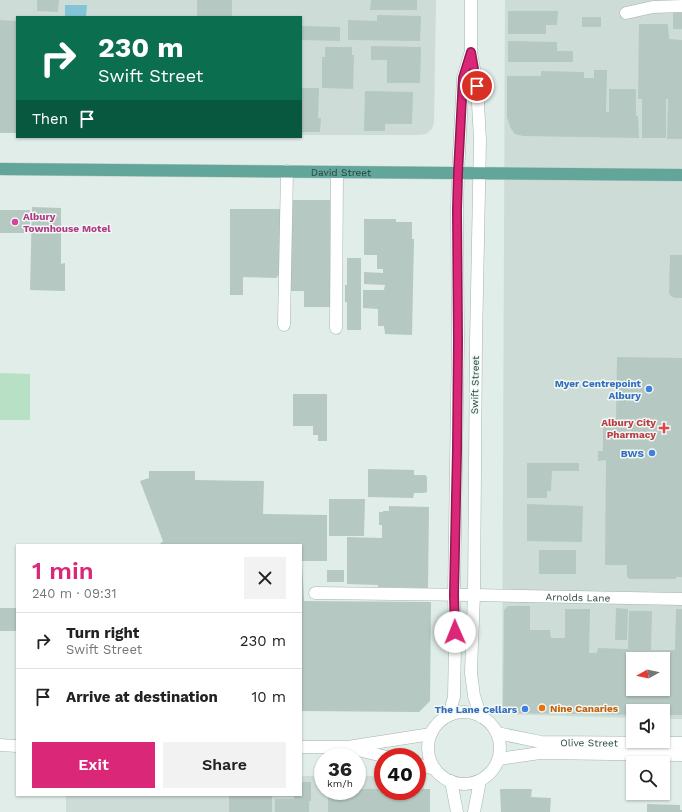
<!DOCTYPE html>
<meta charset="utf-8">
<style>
body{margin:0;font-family:"Work Sans",sans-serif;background:#f2f2f2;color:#222;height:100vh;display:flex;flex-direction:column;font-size:15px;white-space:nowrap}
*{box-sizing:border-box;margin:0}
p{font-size:13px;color:#767676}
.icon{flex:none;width:22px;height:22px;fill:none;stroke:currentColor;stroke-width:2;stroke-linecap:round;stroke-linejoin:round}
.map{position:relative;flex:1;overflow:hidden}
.panel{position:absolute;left:16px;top:544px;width:286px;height:252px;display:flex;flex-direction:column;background:#fff;border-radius:0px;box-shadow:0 1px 3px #0004}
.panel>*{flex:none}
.banner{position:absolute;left:16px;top:16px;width:286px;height:122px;border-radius:0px;box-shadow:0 1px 3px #0004;background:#0b6e4f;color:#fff;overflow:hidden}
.needle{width:26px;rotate:262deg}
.fabs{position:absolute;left:626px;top:652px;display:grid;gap:8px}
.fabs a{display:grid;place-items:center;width:44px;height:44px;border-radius:0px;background:#fff;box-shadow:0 1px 3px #0004;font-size:20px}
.speed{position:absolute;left:314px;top:748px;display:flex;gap:8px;font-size:20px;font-weight:700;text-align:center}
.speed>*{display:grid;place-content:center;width:52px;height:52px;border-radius:50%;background:#fff;box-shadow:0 1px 3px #0004;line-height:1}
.speed small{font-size:10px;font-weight:400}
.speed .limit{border:6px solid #d22;background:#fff;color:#111}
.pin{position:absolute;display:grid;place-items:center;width:34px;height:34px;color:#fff;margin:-17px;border:2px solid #fff;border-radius:50%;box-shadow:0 1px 4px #0007}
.me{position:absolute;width:44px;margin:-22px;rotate:359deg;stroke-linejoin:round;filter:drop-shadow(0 0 3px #0008)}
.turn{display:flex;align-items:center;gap:14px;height:84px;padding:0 16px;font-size:18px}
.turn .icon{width:52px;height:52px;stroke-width:2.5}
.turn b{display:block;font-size:28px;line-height:34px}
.then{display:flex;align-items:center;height:38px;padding:0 16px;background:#0003;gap:8px;font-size:15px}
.round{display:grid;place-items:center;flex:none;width:42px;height:42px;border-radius:0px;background:#f2f2f2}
.head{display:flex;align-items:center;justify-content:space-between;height:68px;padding:0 16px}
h1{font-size:24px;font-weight:600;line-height:30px;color:#db2777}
.cta{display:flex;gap:8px;margin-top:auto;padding:8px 16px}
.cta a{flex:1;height:46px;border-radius:0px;background:#db2777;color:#fff;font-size:16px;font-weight:600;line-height:46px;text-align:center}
.cta a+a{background:#f2f2f2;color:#222}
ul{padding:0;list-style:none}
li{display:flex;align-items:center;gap:12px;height:56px;padding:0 16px;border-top:1px solid #e0e0e0}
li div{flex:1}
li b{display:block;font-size:15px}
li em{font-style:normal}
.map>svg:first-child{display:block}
</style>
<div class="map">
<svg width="682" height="812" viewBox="0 0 682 812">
<rect width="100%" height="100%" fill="#e0ede8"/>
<path fill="#cedcd7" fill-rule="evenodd" d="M0 0H436L434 123 432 129 426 134 418 135H301V17H17V132H0Z
M505 0H682V719H663V711H633V718L502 714ZM633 659H663V689H633Z
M301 776H323V791H357V776H383V791H417V776H424V812H66V795H301Z"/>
<path fill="#b7e0c5" d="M0 373 30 374V420H0Z"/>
<path fill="#83c4d7" d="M65 5H87L86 17 65 16Z"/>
<path fill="#b5c8c1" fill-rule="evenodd" d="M37 0H59L58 12 37 11Z
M197 0H232V17H197Z
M371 0H417V10H370Z
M508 11H558L557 25H546V34H508Z
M673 12 682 13V29H673Z
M377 15 421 16 420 41 348 40V20L377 21Z
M582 17H601V27H582Z
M0 20 17 21V133H0Z
M639 24H668L669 39 682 40V139H667L668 99H666V138H642V99H638Z
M301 26 340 27V41L301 40Z
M508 41 557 42V51H573V62H508Z
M371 46 421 47 420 83H387V60H371Z
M325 47H352V55H354L353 89 322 88V57H325Z
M594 70H607L606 112H609V89H636V116H638L639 138 523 136 515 134 510 127 507 117V76H541V71L584 72V78H594Z
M301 88H319L318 118H321L320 132H301Z
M365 91 413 92 412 124H385V131H364Z
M291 200H330V307H304V291H290Z
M32 207 61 208V264L65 263V291L30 290Z
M230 209H280V273L276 278 243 277V295H230Z
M0 210H30V233H0Z
M364 219H396V222H412V239H414L412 335 385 334 384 326H378V309L363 308V290H384L385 285 364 284V272L383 273V269H377V255H364Z
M670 255H682V298H675L671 296 669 293Z
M347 258H361V330H347V302H345V285H347Z
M617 357 682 358V577H676V579H630L627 577V565H605L606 460 598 461V451H603V420L616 421Z
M293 394H327V441H318V435H313V426H293Z
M527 463H579V471H552L551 491H547V498H527Z
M368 469 414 470V475H425L427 477V492L424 493H414L413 498 368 497Z
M149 471H195V480L264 481 263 514 327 515V561H301V545H159L163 541 140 481 149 478Z
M329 499H365L364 536H329Z
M527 504 583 506 582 542 527 541Z
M389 506 429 507 428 588 378 587V585L347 584V537L382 538V525H379V512H383V511H389Z
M539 550H576V574H539Z
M301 562H302L304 601 431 602 430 701 419 712 301 711Z
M327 570H344V582H327Z
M508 606H530V630H550L551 638H565V609H590L589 653H597L598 648 628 649 629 611H652L651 650H675L676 609H682V715H663V711H633V715L508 713 503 709 504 610ZM633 659H663V689H633Z
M0 608H17V631H0Z
M616 608 628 609 627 640H615Z
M301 782H311V801H309V812H275V799H294V795H301Z
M357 789H383V791H417V789H430V812H328V791H357Z
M500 789H532L531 797 551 798 550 812H501Z
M229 795H272V812H229Z
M647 804 680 805V810H682V812H647Z"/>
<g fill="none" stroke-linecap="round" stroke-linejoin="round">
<g stroke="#a2b5b0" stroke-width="13">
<g id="minor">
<path d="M471 0V52L477 85 480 140 476 342 474 595 472 644 471 673 474 696 481 717"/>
<path d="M626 13 653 7 682 6"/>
<path d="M284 325 287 171"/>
<path d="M336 328 337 172"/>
<path id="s1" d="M315 593 474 595 682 599"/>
<circle cx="464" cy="748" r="36"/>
<path d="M449 715 454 697 455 644 454 595 458 341 457 210 458 173 463 78 470 54"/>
<path id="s2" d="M497 733 541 742 682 743"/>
<path d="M0 745 17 746"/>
<path d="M301 747H348L431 734"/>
<path d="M354 749 387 757"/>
<path d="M499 759 540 753 682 755"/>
<path d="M417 764 435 769"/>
<path d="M451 781 457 812"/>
<path d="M474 812 480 781"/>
</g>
</g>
<g stroke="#c0c9c7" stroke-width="13">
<g id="major">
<path id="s3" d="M0 169 682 175"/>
</g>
</g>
<use href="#minor" stroke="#fff" stroke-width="12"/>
<use href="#major" stroke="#61a699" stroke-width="12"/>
</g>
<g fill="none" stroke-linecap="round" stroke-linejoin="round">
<g stroke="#8e194d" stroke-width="10">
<path id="route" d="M455 632 454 595 457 450 458 341 457 210 458 173 463 78 471 52 477 86"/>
</g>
<use href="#route" stroke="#db2777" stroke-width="7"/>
</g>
<circle fill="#d1479c" stroke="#f1f9f5" stroke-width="1.5" cx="15" cy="222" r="4"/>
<g fill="#3f7fe0" stroke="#f1f9f5" stroke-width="1.5">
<circle cx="649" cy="389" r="4"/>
<circle cx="652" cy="453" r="4"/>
<circle cx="525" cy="709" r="4"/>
</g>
<path fill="#e0444e" stroke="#f1f9f5" stroke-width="1.5" d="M662 422h4v4h4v4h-4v4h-4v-4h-4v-4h4z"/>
<circle fill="#e8710a" stroke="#f1f9f5" stroke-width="1.5" cx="542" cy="708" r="4"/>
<g text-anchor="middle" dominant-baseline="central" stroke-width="3" stroke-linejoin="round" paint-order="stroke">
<g font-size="10" fill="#1f3f38" stroke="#f1f9f5">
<text stroke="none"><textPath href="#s3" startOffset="341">David Street</textPath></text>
<text transform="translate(475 385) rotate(-89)">Swift Street</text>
<text stroke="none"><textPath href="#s1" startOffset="263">Arnolds Lane</textPath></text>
<text stroke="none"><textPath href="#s2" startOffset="93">Olive Street</textPath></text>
</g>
<g font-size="10" font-weight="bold" fill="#b23c85" stroke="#f1f9f5" text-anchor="start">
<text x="23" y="216">Albury<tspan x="23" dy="12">Townhouse Motel</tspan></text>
</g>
<g font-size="10" font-weight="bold" fill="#366cbe" stroke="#f1f9f5" text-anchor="end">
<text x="641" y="383">Myer Centrepoint<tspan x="641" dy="12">Albury</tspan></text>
<text x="644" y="453">BWS</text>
<text x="517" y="709">The Lane Cellars</text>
</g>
<g font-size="10" font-weight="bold" fill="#be3a42" stroke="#f1f9f5" text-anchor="end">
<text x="656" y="422">Albury City<tspan x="656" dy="12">Pharmacy</tspan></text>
</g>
<g font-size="10" font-weight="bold" fill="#c56008" stroke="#f1f9f5" text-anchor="start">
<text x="550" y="708">Nine Canaries</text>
</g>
</g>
</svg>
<div class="fabs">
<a><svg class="needle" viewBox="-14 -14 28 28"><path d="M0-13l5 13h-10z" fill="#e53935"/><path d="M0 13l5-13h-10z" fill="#767676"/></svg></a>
<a><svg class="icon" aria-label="sound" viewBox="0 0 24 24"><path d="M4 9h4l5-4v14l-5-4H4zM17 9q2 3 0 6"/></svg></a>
<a><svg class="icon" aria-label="search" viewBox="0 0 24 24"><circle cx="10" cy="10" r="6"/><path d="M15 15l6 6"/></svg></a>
</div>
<div class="speed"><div>36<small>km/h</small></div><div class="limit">40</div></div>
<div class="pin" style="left:477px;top:86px;background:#d93025"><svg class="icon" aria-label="arrive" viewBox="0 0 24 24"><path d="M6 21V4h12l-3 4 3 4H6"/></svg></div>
<svg class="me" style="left:455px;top:632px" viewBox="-20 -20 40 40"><circle r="19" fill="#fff"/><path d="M0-13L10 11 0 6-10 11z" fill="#db2777"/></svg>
<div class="banner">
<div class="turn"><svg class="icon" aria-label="right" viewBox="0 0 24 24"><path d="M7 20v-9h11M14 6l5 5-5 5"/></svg><div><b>230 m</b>Swift Street</div></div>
<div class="then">Then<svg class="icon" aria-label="arrive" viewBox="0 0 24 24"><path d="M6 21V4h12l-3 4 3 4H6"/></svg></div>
</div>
<section class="panel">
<div class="head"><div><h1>1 min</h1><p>240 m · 09:31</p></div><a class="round"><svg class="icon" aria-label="close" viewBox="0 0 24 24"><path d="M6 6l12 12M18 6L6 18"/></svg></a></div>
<ul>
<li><svg class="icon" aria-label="right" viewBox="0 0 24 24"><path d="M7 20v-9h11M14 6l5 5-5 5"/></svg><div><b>Turn right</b><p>Swift Street</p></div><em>230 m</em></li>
<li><svg class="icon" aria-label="arrive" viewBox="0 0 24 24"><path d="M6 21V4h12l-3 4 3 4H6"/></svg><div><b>Arrive at destination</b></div><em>10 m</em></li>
</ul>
<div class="cta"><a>Exit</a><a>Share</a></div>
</section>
</div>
